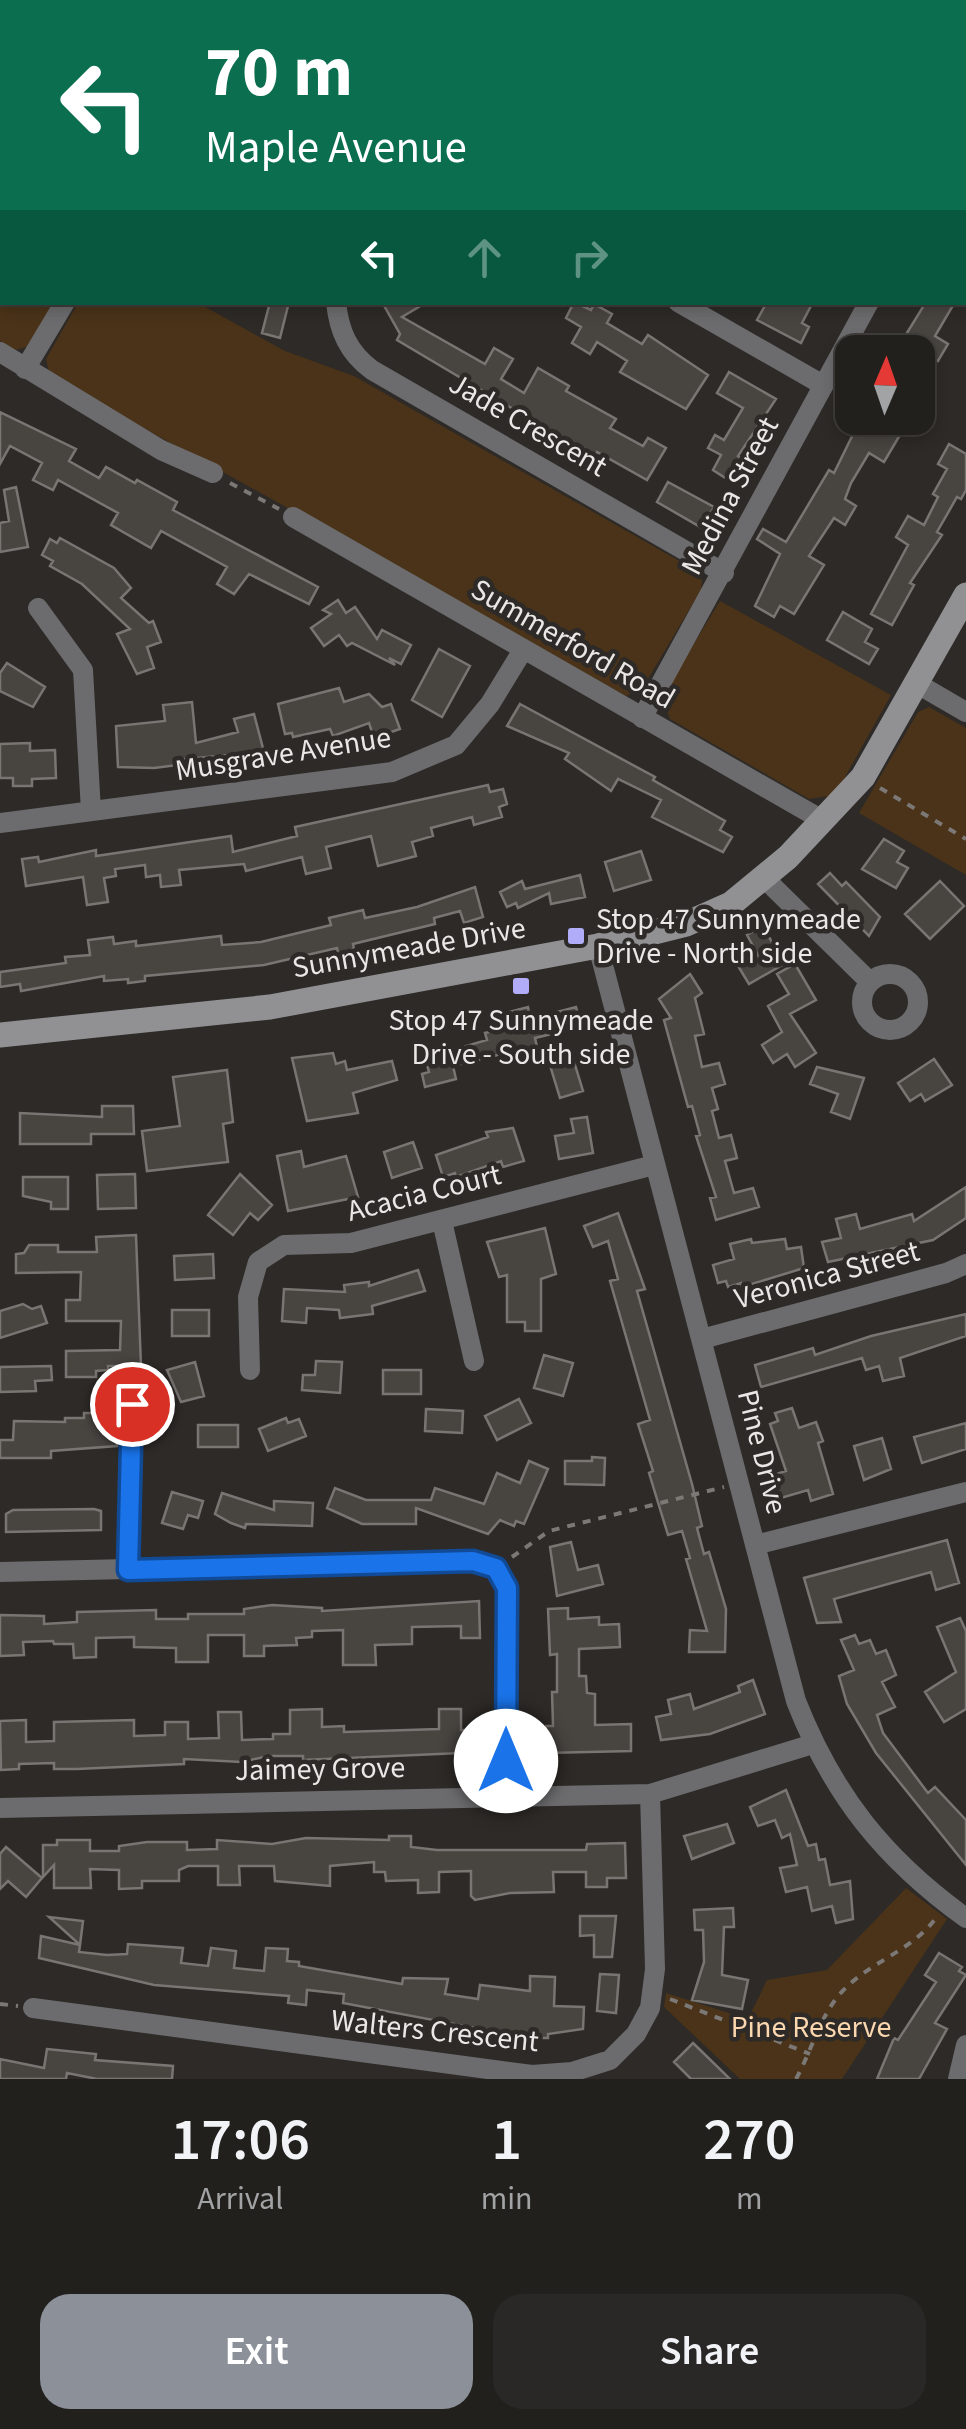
<!DOCTYPE html>
<style>
body{margin:0;font-family:"Source Sans 3",sans-serif;background:#2a2826;color:#f1f3f6;height:100vh;display:flex;flex-direction:column;font-size:38px;white-space:nowrap}
*{box-sizing:border-box;margin:0}
p{font-size:32px;color:#a2a3a4}
.icon{flex:none;width:55px;height:55px;fill:none;stroke:currentColor;stroke-width:2;stroke-linecap:round;stroke-linejoin:round}
.map{position:relative;height:2079px;overflow:hidden}
.drawer{display:flex;flex-direction:column;background:#22201d;flex:1}
.drawer>*{flex:none}
.guide{position:absolute;left:0px;top:0px;width:968px;height:305px;box-shadow:0 5px 15px #0003,0 0 0 2px #3f3e3b;background:#0b6e4f;color:#fff;overflow:hidden}
.needle{width:65px;rotate:2deg}
.controls{position:absolute;left:835px;top:335px;display:grid;gap:20px}
.controls a{display:grid;place-items:center;width:100px;height:100px;border-radius:20px;background:#22201d;box-shadow:0 5px 15px #0003,0 0 0 2px #3f3e3b;font-size:50px}
.pin{position:absolute;display:grid;place-items:center;width:85px;height:85px;color:#fff;margin:-42px;border:5px solid #fff;border-radius:50%;box-shadow:0 2px 10px #0007}
.me{position:absolute;width:110px;margin:-55px;rotate:0deg;stroke-linejoin:round;filter:drop-shadow(0 0 8px #0008)}
.turn{display:flex;align-items:center;gap:35px;height:210px;padding:0 40px;font-size:45px}
.turn .icon{width:130px;height:130px;stroke-width:2.5}
.turn b{display:block;font-size:70px;line-height:85px}
.lanes{display:flex;align-items:center;height:95px;padding:0 40px;background:#0003;justify-content:center;gap:50px;direction:ltr}
.lanes .off{opacity:.35}
.eta{display:flex;justify-content:space-evenly;align-items:center;height:170px;text-align:center}
.eta b{font-size:60px;font-weight:600;line-height:70px}
.cta{display:flex;gap:20px;margin-top:auto;padding:20px 40px}
.cta a{flex:1;height:115px;border-radius:30px;background:#8c9099;color:#fff;font-size:40px;font-weight:600;line-height:115px;text-align:center}
.cta a+a{background:#2a2826;color:#f1f3f6}
.map>svg:first-child{display:block}
</style>
<div class="map">
<svg width="966" height="2079" viewBox="0 0 966 2079">
<rect width="100%" height="100%" fill="#2d2a27"/>
<path fill="#4a3318" d="M0 159 2 302 57 303 34 345 15 350 0 341Z
M78 303H198L285 351 354 376 690 567 702 580 701 590 642 689 626 696 50 376 46 359Z
M720 601 891 695 835 795 809 799 670 719 662 696Z
M929 707 966 728V875L859 813 918 712Z
M906 1888 947 1919 842 2079H740L664 2007 666 1993 748 2019 767 1980 827 1970Z"/>
<path fill="#484541" stroke="#797572" stroke-width="2.5" d="M270 302H289L280 338 262 333Z
M382 302H427L402 317 485 364 494 348 513 359 501 379 524 393 538 368 569 386 566 391 616 419 610 428 643 446 648 438 666 448 647 480 597 452 594 457 397 340 400 334Z
M574 302 591 310 594 304 612 314 607 323 642 344 648 335 708 375 686 409 620 372 627 361 597 342 590 354 572 343 581 327 566 318Z
M767 302H813L802 323 809 327 801 343 757 320Z
M926 302H955L935 336 948 344 938 361 925 352H904L912 340 905 336Z
M729 372 776 399 738 456 743 459 730 481 713 470 721 455 708 448 715 435 724 440 743 408 717 393Z
M0 412 76 449 69 461 99 478 106 467 135 483 137 480 177 502 173 510 318 587 309 604 249 574 234 594 217 584 227 567 161 531 151 548 111 525 118 513 58 480 53 490 33 480 42 463 10 446 0 464Z
M861 418H910L884 462 869 453 851 483 845 499 856 506 845 525 834 518 809 556 824 565 794 614 780 606 774 617 755 606 780 554 757 539 763 529 786 542 829 470 834 473Z
M949 444 966 454V490L961 499 957 497 937 532 942 535 910 583 914 585 892 625 871 614 908 545 896 537 908 516 924 525 938 497 933 494 947 469 938 464Z
M668 482 714 507 702 528 657 502Z
M16 487 28 547 0 552V523L9 521 4 490Z
M60 538 114 568 131 588 121 598 149 623 153 621 161 642 147 647 154 668 137 674 117 634 130 629 82 584 50 566 53 561 42 555 50 539 57 543Z
M338 600 346 613 355 607 377 639 382 630 411 645 401 664 389 658 395 665 352 643 347 646 339 635 324 646 311 628 331 614 323 610Z
M843 612 872 629 865 642 878 649 869 664 827 640Z
M439 649 470 666 442 717 412 700Z
M7 663 45 687 33 707 0 691V673Z
M339 688 344 702 369 694 382 707 391 704 400 729 374 738 369 723 333 736 330 729 293 737 292 733 285 734 278 704Z
M192 702 196 743 238 732 234 719 254 714 264 752 241 758 239 754 185 759 186 764 154 768 118 767 116 726 165 721 163 705Z
M520 704 655 777 653 780 725 821 720 830 732 837 723 852 652 817 661 800 618 779 611 791 565 759 569 753 507 726Z
M30 743V751L55 750 56 778 32 779V786H13V778H0V744Z
M488 785 490 792 503 789 507 804 499 807 502 817 474 825 472 817 431 828 433 836 412 842 416 856 378 866 371 836 326 847 331 868 306 874 302 857 246 871 244 864 179 870 181 885 161 887 160 875 146 877 145 865 115 869 116 876 104 878 108 902 87 905 83 877 26 886 22 859 38 857 39 862 96 850V856L231 836 233 852 297 836 295 827Z
M884 839 904 851 897 862 908 868 896 888 862 869Z
M641 851 651 880 614 891 605 862Z
M830 873 842 886 846 882 880 917 869 936 818 884Z
M580 875 585 897 551 904 549 893 518 908 516 903 507 907 500 892 522 881 525 889Z
M940 881 964 906 930 939 905 914Z
M475 887 483 917 464 923 460 911 434 918 435 924 353 944 354 949 338 953 337 948 264 965 145 976V981L128 983V979L104 981V976L21 991 20 984 0 987V972L66 963 65 957 90 955 88 940 113 937 114 944 136 941V946L221 936 222 945 261 942 331 925 329 918 363 910 365 918 417 907Z
M763 926 784 964 749 984 738 966 758 955 747 935Z
M795 964 816 1000 790 1014 816 1053 795 1067 787 1054 773 1063 762 1045 782 1032 768 1006 789 994 777 974Z
M690 974 702 993 695 998 704 1034 695 1036 702 1067 719 1063 725 1084 712 1088 718 1109 712 1111 719 1138 731 1135 737 1158 725 1161 734 1193 753 1188 759 1207 716 1220 710 1198 716 1197 696 1136 700 1135 692 1106 688 1107 664 1020 671 1018 659 999Z
M528 1007 530 1019 576 1007 581 1027 535 1038 539 1056 512 1062 510 1052 453 1066 456 1079 425 1087 422 1074 429 1072 425 1058 487 1040 485 1033 504 1028 501 1014Z
M333 1053 336 1064 345 1061 347 1070 392 1061 397 1080 353 1093 358 1113 307 1121 292 1058Z
M572 1055 583 1091 560 1098 549 1062Z
M934 1059 952 1085 925 1101 921 1094 910 1101 898 1083Z
M817 1067 864 1078 850 1119 831 1112 838 1094 810 1084Z
M227 1070 233 1122 223 1124 228 1162 147 1171 142 1131 180 1126 173 1077Z
M102 1106H133L134 1134H91V1144H20V1113L102 1117Z
M587 1117 593 1153 559 1159 555 1136 574 1133 571 1119Z
M513 1128 524 1161 503 1167 501 1161 456 1177 455 1173 443 1177 436 1155 488 1137 486 1132Z
M413 1142 422 1168 392 1178 384 1152Z
M301 1151 304 1167 346 1156 358 1197 288 1211 277 1156Z
M135 1174 136 1208 98 1209 97 1175Z
M240 1174 272 1205 258 1220 250 1213 233 1235 208 1215Z
M23 1177H68V1209H51V1202L23 1196Z
M966 1187V1218L933 1240 828 1262 822 1242 841 1238 836 1219 856 1214 860 1229 912 1214 914 1221Z
M618 1213 645 1289 637 1291 692 1484 702 1526 697 1528 704 1554 709 1552 726 1609 725 1652H689L690 1630 707 1631 686 1559 690 1558 682 1531 668 1535 649 1473 653 1471 638 1424 650 1420 610 1281 618 1279 608 1241 593 1247 584 1226Z
M545 1228 556 1274 541 1279V1331H525V1322H507V1275L499 1277 487 1242Z
M136 1235 141 1366H108V1370L96 1371V1377H66V1351L120 1350 121 1321H66V1300H80L81 1272 16 1273V1254L24 1253 29 1245H58V1252H97L96 1237Z
M751 1239 752 1243 785 1239 787 1249 801 1247 804 1268 742 1287 741 1283 728 1287 726 1281 718 1283 713 1265 734 1259 730 1244Z
M213 1254 214 1278 175 1280 174 1256Z
M418 1270 425 1291 372 1306 373 1314 340 1318 339 1310 307 1308 306 1323 282 1321 284 1289 345 1292 344 1285 369 1282V1286Z
M23 1304 32 1309 41 1306 47 1323 0 1338V1311Z
M172 1310H209V1336H172Z
M966 1314V1336L900 1358 904 1376 883 1381 879 1366 866 1370 862 1358 761 1387 755 1365 813 1348 815 1355 871 1336Z
M544 1355 573 1363 563 1396 534 1388Z
M316 1361 342 1362 340 1393 302 1390 303 1375H315Z
M195 1362 204 1396 181 1402 167 1370Z
M51 1366 52 1380 35 1381 36 1391 0 1392V1367Z
M383 1370H421V1394H383Z
M519 1399 531 1423 497 1440 485 1416Z
M792 1408 799 1428 816 1422 823 1441 818 1443 833 1494 811 1501 808 1490 774 1500 767 1477 786 1471 770 1424 778 1421 775 1413Z
M426 1409 463 1411 462 1433 425 1431Z
M84 1413H103L105 1424H118L117 1446 51 1451V1458H0V1440H13L14 1421 65 1422V1418H84Z
M286 1418 288 1423 299 1419 306 1436 268 1451 259 1429Z
M966 1423V1449L922 1463 914 1437Z
M198 1425H238V1447H198Z
M882 1438 891 1469 864 1480 854 1446Z
M592 1457 605 1458 604 1485 565 1484V1461H592Z
M529 1461 548 1469 524 1524 516 1521 514 1526 500 1520 488 1534 416 1508V1524H362L327 1508 335 1488 366 1500H431L435 1488 484 1504 497 1473 520 1483Z
M172 1492 203 1501 198 1518 188 1515 183 1529 162 1523Z
M222 1493 274 1510V1501L313 1503 312 1526 246 1524 245 1528 231 1523 215 1514Z
M94 1509 101 1511V1530L6 1532V1514L13 1510Z
M947 1540 959 1583 936 1590 931 1572 834 1599 841 1622 817 1623 804 1578Z
M571 1542 578 1570 598 1565 603 1584 557 1596 550 1547Z
M479 1601 480 1638H461V1626L412 1627V1644L375 1645 376 1665H343V1630L312 1631V1637L296 1638 297 1645 264 1646V1656H244V1635H208V1662H176V1648L134 1647V1637L96 1638V1657L74 1658 73 1644H54L53 1641 23 1642 24 1655 0 1656V1615L44 1616V1624L77 1622V1612L156 1610V1619H188V1614H244V1609L272 1605 322 1608V1611Z
M568 1608V1619L599 1617V1625L619 1624 620 1647 579 1649V1676H586L587 1693 595 1694V1725L631 1724V1751L546 1753V1726H553L552 1692H557V1654L550 1655 548 1609Z
M960 1618 966 1631V1709L944 1722 925 1692 956 1672 937 1627Z
M855 1635 859 1644 870 1640 876 1654 886 1650 896 1675 882 1682 895 1707 877 1715 883 1733 928 1793 935 1787 966 1820V1865L876 1753 847 1704 839 1676 854 1670 841 1640Z
M753 1680 765 1714 710 1734 661 1740 656 1717 671 1714 668 1700 690 1694 694 1709 740 1692 738 1686Z
M322 1709V1727L344 1726V1732L439 1729V1709H461V1730H483V1752L303 1760V1756H268L242 1762 184 1759V1764L77 1769H54V1763L19 1764V1769L1 1770 0 1721 26 1720V1742L54 1741V1722L134 1720V1736L165 1735V1722H188V1739L219 1738 218 1712H241L242 1740 273 1739V1734H290V1710Z
M786 1790 808 1846 816 1844 819 1860 825 1859 830 1885 850 1881 853 1919 836 1923 832 1906 812 1911 807 1887 786 1892 780 1868 797 1865 790 1834 782 1838 775 1820 758 1826 750 1807Z
M727 1824 734 1843 692 1859 684 1836Z
M389 1836H411V1847L437 1850H586L587 1844 625 1843 626 1878H607V1887H586V1872H553L554 1892 510 1893 475 1900 471 1896V1871L439 1872V1892L418 1893V1880L386 1881 385 1872H374V1862L330 1866V1886L275 1881 274 1866H239L240 1885H218V1866H188L179 1870V1881H142V1888L119 1889V1870L90 1869 91 1888H54V1865L43 1877V1845H57V1840H90V1851H119V1846L147 1842H187V1850L217 1849V1840L272 1844 306 1838 389 1840Z
M6 1847 42 1878 26 1897 8 1881 0 1889V1854Z
M733 1908 734 1927H724L722 1975 748 1980 742 2009 692 2000 704 1962 703 1930H695L694 1910Z
M580 1916H616L612 1957H594V1935L580 1936Z
M49 1917 83 1921 80 1945Z
M41 1936 80 1945 79 1952 107 1955 127 1954 128 1944 183 1948 181 1963 208 1966 211 1948 236 1951 234 1968 264 1971 266 1948 288 1949 287 1961 299 1962V1966L402 1984 403 1978 448 1979 445 1994 478 1999 480 1985 530 1991V1976L555 1977 554 2006 584 2007 583 2029 548 2034V2038H529L343 2003 344 1994 307 1990 306 2005 288 2003 289 1996 154 1985 39 1958Z
M939 1953 962 1967 959 1971 966 1975 935 2023 947 2029 919 2079H877L894 2038 898 2040 936 1982 925 1975Z
M600 1974 619 1975 616 2013 597 2011Z
M693 2043 730 2079H691L674 2062Z
M47 2049 96 2054 95 2060 173 2066 172 2079H97L67 2073 66 2079H0V2059L44 2068Z"/>
<g fill="none" stroke-linecap="round" stroke-linejoin="round">
<path stroke="#7b7876" stroke-width="4" stroke-dasharray="8 8" stroke-linecap="butt" d="M0 197 2 195
M230 483 279 509
M880 788 966 839
M512 1557 549 1531 724 1487
M670 1999 810 2054
M0 2004 18 2006
M796 2079C811 2052 819 2019 839 1995 867 1962 910 1953 936 1918"/>
<path stroke="#6c6c6e" stroke-width="20" d="M91 0V2
M531 0V2
M718 0V2
M760 0V2
M305 2 342 0
M0 148H2
M965 148 966 147
M336 302C339 332 349 353 372 370L724 573
M678 302 823 385
M0 352 161 450 213 473
M25 369 65 302
M293 517 824 821
M38 608 83 670 91 811
M916 683 966 712
M642 718 869 302
M0 823 392 772 456 745 490 704 523 650
M764 878 870 982
M598 946 796 1701C833 1795 884 1859 966 1918
M862 1002a28 28 0 1 1 56 0a28 28 0 1 1-56 0Z
M442 1221 474 1361
M702 1339 946 1273 966 1264
M250 1370 248 1297 258 1262 284 1245 351 1243 654 1165
M755 1545 966 1492
M128 1570 132 1404
M0 1572 473 1561 496 1568 507 1588 506 1795
M0 1808 650 1794 813 1744
M33 2008 532 2075 572 2072 610 2060 636 2034 650 2008 655 1969 650 1794
M958 2079 966 2045"/>
<path stroke="#919194" stroke-width="25" d="M0 1035 270 1007 598 946 686 924 731 904 788 857 863 777 966 595"/>
</g>
<g fill="none" stroke-linecap="round" stroke-linejoin="round">
<g stroke="#114b97" stroke-width="25">
<path id="route" d="M132 1404 128 1570 473 1561 496 1568 507 1588 506 1761"/>
</g>
<use href="#route" stroke="#1a73e8" stroke-width="18"/>
</g>
<g fill="#b2adf9" stroke="#2d2a27" stroke-width="4">
<rect x="566" y="926" width="20" height="20" rx="5"/>
<rect x="511" y="976" width="20" height="20" rx="5"/>
</g>
<g text-anchor="middle" dominant-baseline="central" stroke-width="9" stroke-linejoin="round" paint-order="stroke">
<g font-size="30" fill="#eae8e6" stroke="#2d2a27">
<text transform="translate(528 425) rotate(30)">Jade Crescent</text>
<text transform="translate(730 496) rotate(-62)">Medina Street</text>
<text transform="translate(573 644) rotate(30)">Summerford Road</text>
<text transform="translate(283 754) rotate(-9)">Musgrave Avenue</text>
<text transform="translate(409 948) rotate(-10)">Sunnymeade Drive</text>
<text transform="translate(424 1193) rotate(-14)">Acacia Court</text>
<text transform="translate(827 1275) rotate(-15)">Veronica Street</text>
<text transform="translate(762 1452) rotate(76)">Pine Drive</text>
<text transform="translate(320 1769) rotate(-1)">Jaimey Grove</text>
<text transform="translate(435 2031) rotate(6)">Walters Crescent</text>
</g>
<g font-size="30" fill="#eae8e6" stroke="#2d2a27" text-anchor="start">
<text x="596" y="919">Stop 47 Sunnymeade<tspan x="596" dy="34">Drive - North side</tspan></text>
<text x="521" y="1020" text-anchor="middle">Stop 47 Sunnymeade<tspan x="521" dy="34">Drive - South side</tspan></text>
</g>
<g font-size="30" fill="#fbd7af" stroke="#2d2a27">
<text x="811" y="2027">Pine Reserve</text>
</g>
</g>
</svg>
<div class="controls">
<a><svg class="needle" viewBox="-14 -14 28 28"><path d="M0-13l5 13h-10z" fill="#e53935"/><path d="M0 13l5-13h-10z" fill="#a2a3a4"/></svg></a>
</div>
<div class="pin" style="left:132px;top:1404px;background:#d93025"><svg class="icon" aria-label="arrive" viewBox="0 0 24 24"><path d="M6 21V4h12l-3 4 3 4H6"/></svg></div>
<svg class="me" style="left:506px;top:1761px" viewBox="-20 -20 40 40"><circle r="19" fill="#fff"/><path d="M0-13L10 11 0 6-10 11z" fill="#1a73e8"/></svg>
<div class="guide">
<div class="turn"><svg class="icon" aria-label="left" viewBox="0 0 24 24"><path d="M17 20v-9H6M10 6l-5 5 5 5"/></svg><div><b>70 m</b>Maple Avenue</div></div>
<div class="lanes"><svg class="icon" aria-label="left" viewBox="0 0 24 24"><path d="M17 20v-9H6M10 6l-5 5 5 5"/></svg><svg class="icon off" aria-label="ahead" viewBox="0 0 24 24"><path d="M12 20V5M6 11l6-6 6 6"/></svg><svg class="icon off" aria-label="right" viewBox="0 0 24 24"><path d="M7 20v-9h11M14 6l5 5-5 5"/></svg></div>
</div>
</div>
<section class="drawer">
<div class="eta">
<div><b>17:06</b><p>Arrival</p></div>
<div><b>1</b><p>min</p></div>
<div><b>270</b><p>m</p></div>
</div>
<div class="cta"><a>Exit</a><a>Share</a></div>
</section>
